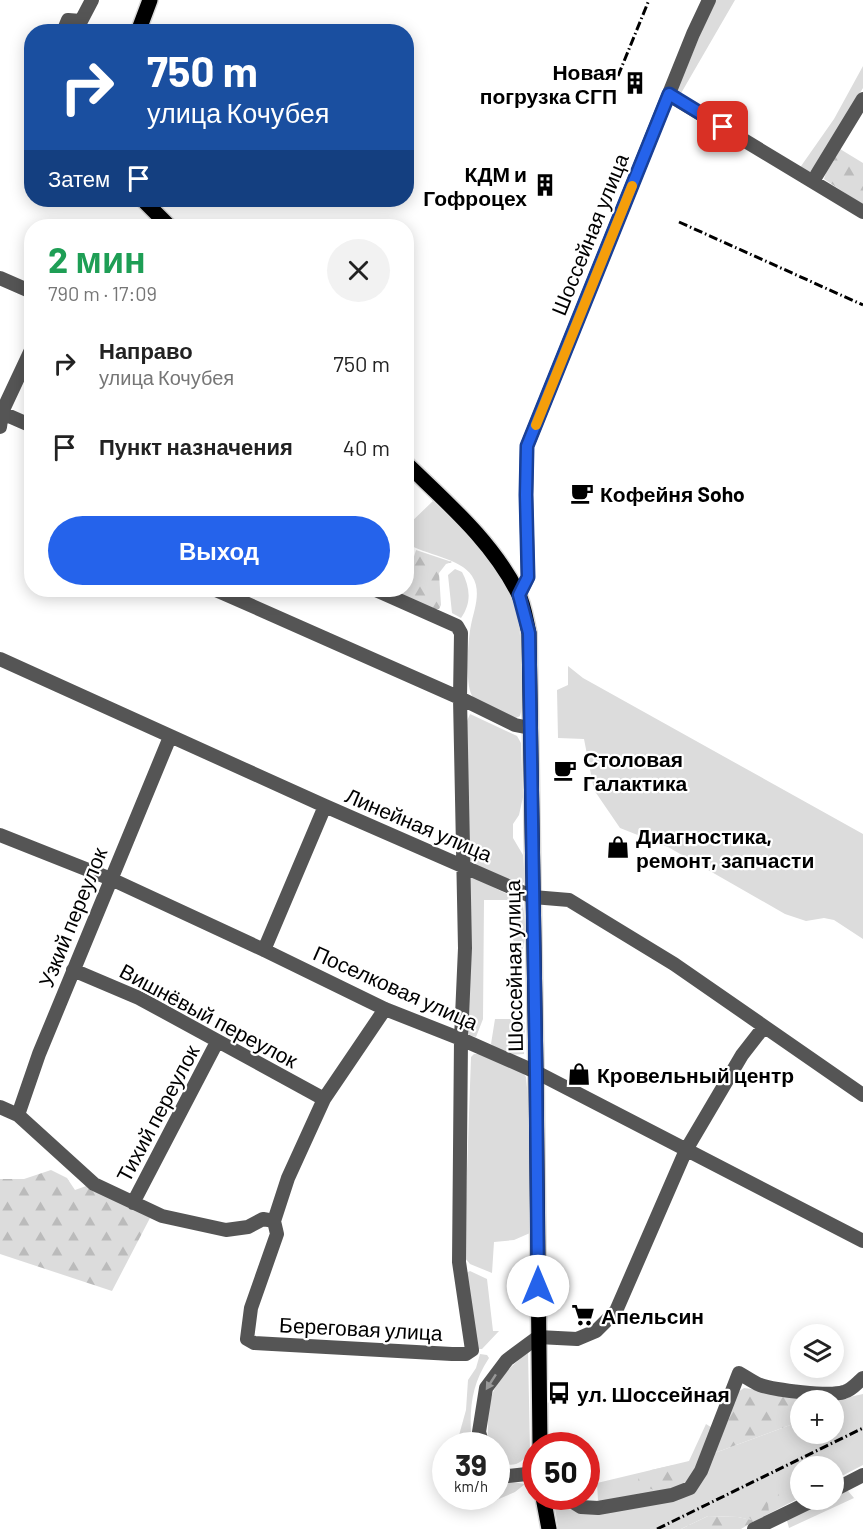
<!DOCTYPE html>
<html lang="ru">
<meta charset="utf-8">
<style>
body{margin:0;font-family:Barlow,sans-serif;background:#f2f2f2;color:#222;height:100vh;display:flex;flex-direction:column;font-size:22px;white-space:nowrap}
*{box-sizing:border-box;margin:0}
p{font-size:20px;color:#767676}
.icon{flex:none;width:33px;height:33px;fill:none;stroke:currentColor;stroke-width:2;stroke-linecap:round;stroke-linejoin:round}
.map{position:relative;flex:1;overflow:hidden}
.side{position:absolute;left:24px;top:219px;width:390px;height:378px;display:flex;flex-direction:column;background:#fff;border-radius:24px;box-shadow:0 3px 15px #0003}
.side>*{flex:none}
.guide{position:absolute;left:24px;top:24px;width:390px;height:183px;border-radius:24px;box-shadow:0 3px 15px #0003;background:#1a4fa0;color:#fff;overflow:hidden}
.fabs{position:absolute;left:790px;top:1324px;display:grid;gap:12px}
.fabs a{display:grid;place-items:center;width:54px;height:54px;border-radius:50%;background:#fff;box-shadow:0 3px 15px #0003;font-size:30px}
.speed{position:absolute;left:432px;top:1432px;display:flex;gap:12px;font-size:30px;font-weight:700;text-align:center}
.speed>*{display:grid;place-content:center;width:78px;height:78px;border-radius:50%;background:#fff;box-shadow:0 3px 15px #0003;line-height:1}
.speed small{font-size:15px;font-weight:400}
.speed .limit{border:9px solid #d22;background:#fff;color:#111}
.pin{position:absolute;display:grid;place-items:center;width:51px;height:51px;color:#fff;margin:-26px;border-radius:12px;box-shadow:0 3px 9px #0006}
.me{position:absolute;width:66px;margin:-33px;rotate:0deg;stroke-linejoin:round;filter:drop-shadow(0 0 4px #0008)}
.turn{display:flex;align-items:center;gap:21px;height:126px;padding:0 24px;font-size:27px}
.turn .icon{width:78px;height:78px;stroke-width:2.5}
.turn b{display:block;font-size:42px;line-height:51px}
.then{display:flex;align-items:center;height:57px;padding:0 24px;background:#0003;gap:12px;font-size:22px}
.round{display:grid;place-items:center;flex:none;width:63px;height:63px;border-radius:32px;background:#f2f2f2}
.summary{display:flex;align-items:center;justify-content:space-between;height:102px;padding:0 24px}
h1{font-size:36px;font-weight:700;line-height:45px;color:#1e9e55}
.button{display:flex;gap:12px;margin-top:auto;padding:12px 24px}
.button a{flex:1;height:69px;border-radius:36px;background:#2563eb;color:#fff;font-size:24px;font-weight:700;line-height:69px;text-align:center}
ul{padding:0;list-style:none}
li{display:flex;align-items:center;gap:18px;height:84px;padding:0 24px}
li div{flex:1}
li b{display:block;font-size:22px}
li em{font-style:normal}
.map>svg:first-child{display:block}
</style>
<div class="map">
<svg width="863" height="1529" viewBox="0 0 863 1529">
<defs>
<pattern id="forest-firs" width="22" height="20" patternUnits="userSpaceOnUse" patternTransform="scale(1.5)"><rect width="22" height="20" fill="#dcdcdc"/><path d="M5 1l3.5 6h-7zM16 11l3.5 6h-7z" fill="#bbb"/></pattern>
</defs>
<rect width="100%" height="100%" fill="#fff"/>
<path fill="#dcdcdc" d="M715 0H735L680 95 676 92Z
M863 66V88L814 170 809 172 799 169 834 119Z
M433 501C456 524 481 545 500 572 526 611 521 664 522 708L520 716 516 718C504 712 483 706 474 698 464 691 468 638 471 625 474 610 482 591 472 576 461 558 424 555 407 543V526Z
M455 569 462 572C470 587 472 603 461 618L452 613 448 575Z
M568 666 583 678 863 834V939L834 920 824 918 806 921 785 914 668 847 620 828 594 790 584 739 558 738 557 690 568 685Z
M470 714 517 736 521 743 523 797 519 815 513 824V838L523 855 525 881 521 885 472 865 467 860V721Z
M469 875 517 899 523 905C525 921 528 941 520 955L512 937V900H484L483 1019 476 1037 469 1035 467 1024Z
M495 1019H520L525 1023 524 1054 507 1055 491 1044Z
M474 1054H479L522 1072 526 1077 528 1099 530 1233 514 1240 494 1242 492 1273 470 1264 464 1257 471 1057Z
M470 1271 487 1279 493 1331H499L482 1349H476L466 1273Z
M528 1352 530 1451C522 1465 510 1469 497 1460L496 1446H489C487 1438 488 1430 488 1423 489 1386 501 1375 528 1352Z
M480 1354 487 1355 489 1358C470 1387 469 1412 472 1446H456L466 1410 468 1380 476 1368Z
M863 1394V1465L834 1480V1467H801V1497L755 1521 738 1517 708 1516 681 1529H558L555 1508 559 1503 564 1502 580 1514H590L666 1499 712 1454 801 1421V1434H834V1401H819L818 1397 845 1398Z
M706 1424 714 1429 691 1482 684 1488 601 1503 598 1500 597 1483 689 1461Z
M497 1480 525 1484 515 1492 480 1507 474 1497H496Z
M841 1489 848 1491 854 1498 789 1528 786 1517 819 1500H834V1493Z"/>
<path fill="url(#forest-firs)" d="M840 149 863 163V205L824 179 828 166Z
M416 550 452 562 446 564 439 573 441 605 439 609H432L391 590H406L407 564 412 563Z
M51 1170 67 1178 75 1190 89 1185 150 1218 112 1291 0 1254V1179H24Z
M744 1388 818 1397 819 1401H801V1421L712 1454 735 1394Z
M674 1465 689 1471 691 1475 687 1483C664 1491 658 1496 638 1481L639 1477H645L651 1470Z
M778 1493 780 1498 768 1504 769 1512 741 1529H681L708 1516 738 1517 752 1520 742 1511 754 1500H766Z"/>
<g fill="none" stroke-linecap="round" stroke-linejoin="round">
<g stroke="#dbdbdb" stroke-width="18">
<path id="major" d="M138 32 150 0
M143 200 169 226
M406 463C447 503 492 541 518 593 524 604 526 620 529 633L536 1072 540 1446
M543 1497 549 1529"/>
</g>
<path stroke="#555" stroke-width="14" d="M63 32 68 20 81 21 92 0
M669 95 863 212
M813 181 863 99
M0 278 32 292
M0 412 32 426
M0 427 2 412 32 348
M216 590 460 698 515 725 530 728
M376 590 457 626 461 633 460 698 465 948 461 1039 459 1262 472 1350 466 1354H452L254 1343 247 1339 251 1308 277 1234 274 1221 288 1178 324 1099 385 1009
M519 595 528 577 526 494 527 446 693 34 709 0
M0 659 325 806 533 897 569 900 674 964 863 1095
M0 835 111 879 264 950 385 1009 461 1039 536 1072 863 1241
M264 950 325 806
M73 970 139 998 324 1099
M0 1107 18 1115 94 1184 162 1216 226 1230 248 1227 263 1219 274 1221
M18 1115 39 1054 170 737
M133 1203 217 1042
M483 1446 479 1432 486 1388 507 1360 538 1337 577 1339 596 1331 616 1311 686 1150 742 1055 763 1028
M496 1469 508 1476 536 1473
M834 1490 863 1475
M565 1497 581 1507 598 1508 672 1495 690 1488 701 1471 739 1373C746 1377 753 1382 760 1385 775 1390 829 1397 844 1392 852 1390 857 1383 863 1378
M754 1529 814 1500"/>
<use href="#major" stroke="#000" stroke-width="15"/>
<path stroke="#000" stroke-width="3" stroke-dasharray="9 3 1.5 3" stroke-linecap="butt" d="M618 76 649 0
M679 222 863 305
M657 1529 863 1428"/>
</g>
<defs><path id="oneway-solid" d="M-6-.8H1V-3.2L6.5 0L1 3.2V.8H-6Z" transform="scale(1.5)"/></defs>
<use fill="#999" href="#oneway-solid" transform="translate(491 1382) rotate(123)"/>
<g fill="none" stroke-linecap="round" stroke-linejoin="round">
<g stroke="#184099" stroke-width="15">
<path id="route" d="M538 1286 536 1072 529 633 519 595 528 577 526 495 527 446 669 94 723 127"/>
</g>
<use href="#route" stroke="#2563eb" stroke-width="10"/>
<path stroke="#f59e0b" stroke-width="10" d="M536 425 632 186"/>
</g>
<defs>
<g id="building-bare" transform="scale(1.8)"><path d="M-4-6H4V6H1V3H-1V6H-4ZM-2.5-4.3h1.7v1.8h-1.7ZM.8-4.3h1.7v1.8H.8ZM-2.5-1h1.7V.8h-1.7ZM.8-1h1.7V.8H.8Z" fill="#000" stroke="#fff" stroke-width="2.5" paint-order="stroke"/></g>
<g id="cafe-bare" transform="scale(1.8)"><path d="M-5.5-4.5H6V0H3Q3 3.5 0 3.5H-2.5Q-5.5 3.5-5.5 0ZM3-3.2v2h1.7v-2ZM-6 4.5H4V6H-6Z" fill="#000" stroke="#fff" stroke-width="2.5" paint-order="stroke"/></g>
<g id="shop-bare" transform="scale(1.8)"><path d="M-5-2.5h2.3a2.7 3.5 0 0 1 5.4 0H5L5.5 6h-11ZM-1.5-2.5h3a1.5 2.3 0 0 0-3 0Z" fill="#000" stroke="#fff" stroke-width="2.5" paint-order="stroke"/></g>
<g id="supermarket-bare" transform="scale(1.8)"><path d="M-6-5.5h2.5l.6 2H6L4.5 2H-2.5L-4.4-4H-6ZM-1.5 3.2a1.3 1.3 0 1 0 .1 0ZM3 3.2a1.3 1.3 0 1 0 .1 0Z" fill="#000" stroke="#fff" stroke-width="2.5" paint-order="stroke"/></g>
<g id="bus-bare" transform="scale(1.8)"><path d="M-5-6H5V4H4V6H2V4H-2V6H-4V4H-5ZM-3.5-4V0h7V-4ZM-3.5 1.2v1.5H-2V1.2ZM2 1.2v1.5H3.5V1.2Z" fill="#000" stroke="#fff" stroke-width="2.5" paint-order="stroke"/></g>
</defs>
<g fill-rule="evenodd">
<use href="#building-bare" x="635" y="83"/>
<use href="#building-bare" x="545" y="185"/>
<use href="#cafe-bare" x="582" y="493"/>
<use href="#cafe-bare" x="565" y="770"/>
<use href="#shop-bare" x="618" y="847"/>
<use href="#shop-bare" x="579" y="1074"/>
<use href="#supermarket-bare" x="583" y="1315"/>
<use href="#bus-bare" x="559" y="1393"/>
</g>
<g text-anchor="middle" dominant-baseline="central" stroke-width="4.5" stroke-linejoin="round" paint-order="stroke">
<g font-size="21" font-weight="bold" fill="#000" stroke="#fff" text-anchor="start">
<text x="617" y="71" text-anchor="end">Новая<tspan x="617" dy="24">погрузка СГП</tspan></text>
<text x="527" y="173" text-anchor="end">КДМ и<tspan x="527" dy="24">Гофроцех</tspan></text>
<text x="600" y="493">Кофейня Soho</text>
<text x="583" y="758">Столовая<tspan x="583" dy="24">Галактика</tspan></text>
<text x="636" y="835">Диагностика,<tspan x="636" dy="24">ремонт, запчасти</tspan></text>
<text x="597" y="1074">Кровельный центр</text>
<text x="601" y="1315">Апельсин</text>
<text x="577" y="1393">ул. Шоссейная</text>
</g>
<g font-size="21" fill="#000" stroke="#fff">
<text transform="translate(589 234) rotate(-68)">Шоссейная улица</text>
<text transform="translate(419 824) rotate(23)">Линейная улица</text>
<text transform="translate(72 917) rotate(-68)">Узкий переулок</text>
<text transform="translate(513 966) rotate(-91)">Шоссейная улица</text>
<text transform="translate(396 987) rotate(24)">Поселковая улица</text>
<text transform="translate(209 1015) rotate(28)">Вишнёвый переулок</text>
<text transform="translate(157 1113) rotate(-62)">Тихий переулок</text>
<text transform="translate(361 1328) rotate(3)">Береговая улица</text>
</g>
</g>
</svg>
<div class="fabs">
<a><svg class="icon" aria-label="layers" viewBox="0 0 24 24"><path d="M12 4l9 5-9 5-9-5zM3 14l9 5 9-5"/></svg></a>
<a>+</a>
<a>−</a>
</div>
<div class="speed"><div>39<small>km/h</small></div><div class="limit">50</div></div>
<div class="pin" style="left:723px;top:127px;background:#d93025"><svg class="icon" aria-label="arrive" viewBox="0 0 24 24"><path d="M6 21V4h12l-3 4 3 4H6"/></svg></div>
<svg class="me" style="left:538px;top:1286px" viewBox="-20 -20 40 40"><circle r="19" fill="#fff"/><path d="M0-13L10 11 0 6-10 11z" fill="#2563eb"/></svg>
<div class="guide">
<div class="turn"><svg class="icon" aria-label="right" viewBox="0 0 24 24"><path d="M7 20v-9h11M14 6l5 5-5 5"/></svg><div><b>750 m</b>улица Кочубея</div></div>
<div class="then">Затем<svg class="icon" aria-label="arrive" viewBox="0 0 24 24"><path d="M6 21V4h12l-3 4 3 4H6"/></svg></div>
</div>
<section class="side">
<div class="summary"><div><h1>2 мин</h1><p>790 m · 17:09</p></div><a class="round"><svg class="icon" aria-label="close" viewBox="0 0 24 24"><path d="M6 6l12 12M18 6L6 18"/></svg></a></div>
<ul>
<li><svg class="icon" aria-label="right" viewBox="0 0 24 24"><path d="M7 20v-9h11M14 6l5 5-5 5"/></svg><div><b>Направо</b><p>улица Кочубея</p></div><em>750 m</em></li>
<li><svg class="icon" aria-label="arrive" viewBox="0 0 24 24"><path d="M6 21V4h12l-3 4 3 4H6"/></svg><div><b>Пункт назначения</b></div><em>40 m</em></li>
</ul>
<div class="button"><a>Выход</a></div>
</section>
</div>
